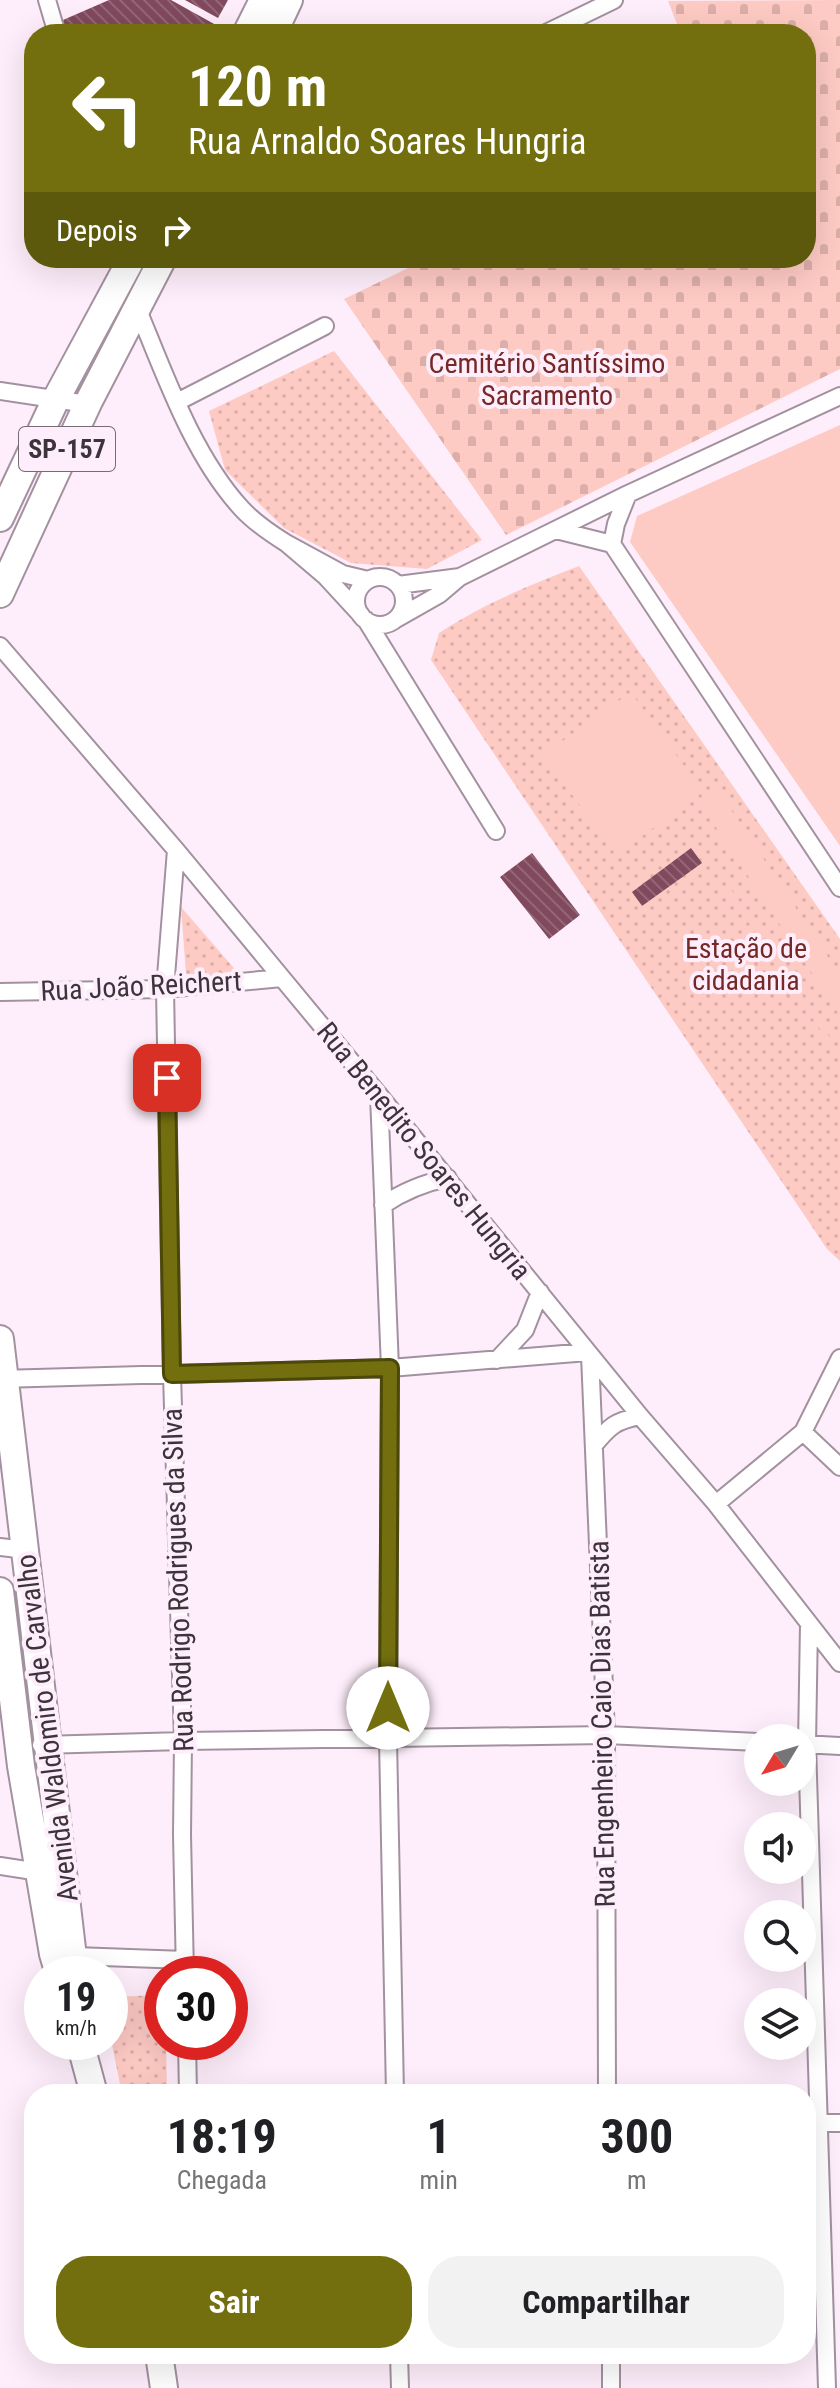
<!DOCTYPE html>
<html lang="pt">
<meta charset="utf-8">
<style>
body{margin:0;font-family:"Roboto Condensed",sans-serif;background:#f2f2f2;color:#202124;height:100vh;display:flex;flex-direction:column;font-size:30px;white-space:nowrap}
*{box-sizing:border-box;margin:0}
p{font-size:26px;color:#757577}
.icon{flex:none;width:44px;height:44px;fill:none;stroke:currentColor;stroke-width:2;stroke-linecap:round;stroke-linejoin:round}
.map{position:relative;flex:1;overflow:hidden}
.panel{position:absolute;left:24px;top:2084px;width:792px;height:280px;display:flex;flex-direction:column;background:#fff;border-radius:32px;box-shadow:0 8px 32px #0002}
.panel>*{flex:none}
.hud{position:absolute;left:24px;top:24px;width:792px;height:244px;border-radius:32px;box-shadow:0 8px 32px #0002;background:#736f0f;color:#fff;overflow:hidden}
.needle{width:52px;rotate:232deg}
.fabs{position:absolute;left:744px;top:1724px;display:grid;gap:16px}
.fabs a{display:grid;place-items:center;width:72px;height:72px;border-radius:50%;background:#fff;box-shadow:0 8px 32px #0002;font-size:40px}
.speed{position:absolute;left:24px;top:1956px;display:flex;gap:16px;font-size:40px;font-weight:700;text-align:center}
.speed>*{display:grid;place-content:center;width:104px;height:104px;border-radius:50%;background:#fff;box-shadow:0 8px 32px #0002;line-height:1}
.speed small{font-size:20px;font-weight:400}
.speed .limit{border:12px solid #d22;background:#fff;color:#111}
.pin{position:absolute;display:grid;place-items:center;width:68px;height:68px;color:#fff;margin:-34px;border-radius:16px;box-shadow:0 4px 12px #0006}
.me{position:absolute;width:88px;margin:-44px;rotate:0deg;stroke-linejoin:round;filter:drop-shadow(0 0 6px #0008)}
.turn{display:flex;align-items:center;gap:28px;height:168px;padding:0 32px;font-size:36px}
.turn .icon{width:104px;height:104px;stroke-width:2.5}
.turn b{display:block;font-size:56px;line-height:68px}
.then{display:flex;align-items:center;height:76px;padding:0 32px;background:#0003;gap:16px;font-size:30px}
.eta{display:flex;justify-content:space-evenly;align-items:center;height:136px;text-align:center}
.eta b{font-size:48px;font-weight:700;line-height:56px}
.cta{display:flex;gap:16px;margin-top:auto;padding:16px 32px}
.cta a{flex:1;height:92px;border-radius:32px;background:#736f0f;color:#fff;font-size:32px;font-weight:700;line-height:92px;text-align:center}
.cta a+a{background:#f2f2f2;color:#202124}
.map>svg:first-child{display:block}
</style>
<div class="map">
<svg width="840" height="2388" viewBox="0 0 840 2388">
<defs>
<pattern id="grass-dots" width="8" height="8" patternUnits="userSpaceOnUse" patternTransform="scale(2)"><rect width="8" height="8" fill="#fecac4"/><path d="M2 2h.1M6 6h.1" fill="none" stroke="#dbaea9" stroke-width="1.8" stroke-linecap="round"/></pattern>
<pattern id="cemetery-stones" width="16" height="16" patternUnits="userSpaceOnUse" patternTransform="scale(2)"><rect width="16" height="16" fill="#fecac4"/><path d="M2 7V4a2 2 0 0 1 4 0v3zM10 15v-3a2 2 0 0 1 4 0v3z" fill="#dbaea9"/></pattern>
<pattern id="building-back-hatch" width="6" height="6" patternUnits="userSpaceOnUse" patternTransform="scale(2)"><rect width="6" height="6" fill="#81495d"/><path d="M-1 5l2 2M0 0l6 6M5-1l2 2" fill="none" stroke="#926777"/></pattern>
</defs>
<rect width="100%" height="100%" fill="#feeefb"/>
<path fill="url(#grass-dots)" d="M334 351 482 540 427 569 351 563 284 528 225 470 209 411Z
M579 566 840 939V1261L827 1249 431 660 439 633C483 604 530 585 579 566Z
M181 907 239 974H186Z
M162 1995V2042H166L167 2091 156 2094H122L110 2035V1997Z"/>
<path fill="url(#cemetery-stones)" d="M840 0V369L506 535 344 299 429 258H806V34H681L668 1Z"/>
<path fill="#fecac4" d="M840 425V846L630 542 637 516Z
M631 692 703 792 616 855 543 755Z
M719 791 840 975V1016L700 803Z
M731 889 833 1042 830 1044 728 892Z"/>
<path fill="url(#building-back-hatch)" d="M109 0H171L225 30 223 34H67L63 20Z
M185 0H228L218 18Z
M691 848 702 863 642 906 632 892Z
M532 853 580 915 549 939 500 877Z"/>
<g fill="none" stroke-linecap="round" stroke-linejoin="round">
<g stroke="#a391a0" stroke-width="20">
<path id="minor" d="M47 0 57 34
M544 34 614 0
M136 305C164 372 192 455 242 509 255 523 270 533 286 543
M0 391 87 404
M177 402 325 326
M556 530 612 544 840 888
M612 544 616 524 628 494
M460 577 628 494 840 396
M356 601a24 24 0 1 1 48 0a24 24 0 1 1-48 0Z
M361 615 326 577 286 543 343 574 368 580
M396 619 440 594 460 577 398 585
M366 620 496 831
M0 646 176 850 379 1095 640 1416 716 1504 840 1663
M176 850 165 989 172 1374 183 1741 182 1835 185 1974
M0 992 165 989 282 978
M379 1095 390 1368 388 1739 395 2094
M383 1205C404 1191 423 1183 448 1178
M590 1355 606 1735 607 2094
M497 1360 525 1330 540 1292
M0 1379 390 1368 588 1352
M803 1432 840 1467
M594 1445C610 1426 615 1421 640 1416
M716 1504 803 1432 840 1358
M0 1547 26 1550
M809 1624 807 1744 827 2388
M802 1744 840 1746
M41 1745 183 1741 606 1735 758 1742
M0 1866 46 1873
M75 1956 185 1960
M187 2042 188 2094
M806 2123H840
M399 2354 400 2388
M611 2354V2388"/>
</g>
<g stroke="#a391a0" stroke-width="30">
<path id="primary" d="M246 34 263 0
M273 34 289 0
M0 518 56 399 132 258
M0 594 89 401 163 258
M0 1339 75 1974
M0 1591 21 1766 53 1954 59 1974
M80 2042 94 2094
M159 2354 164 2388"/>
</g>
<use href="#minor" stroke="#fff" stroke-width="16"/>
<use href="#primary" stroke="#fff" stroke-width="26"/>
</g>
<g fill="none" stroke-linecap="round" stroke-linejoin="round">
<g stroke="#4b480a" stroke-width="20">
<path id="route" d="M167 1078 172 1374 390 1368 388 1708"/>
</g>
<use href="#route" stroke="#736f0f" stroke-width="14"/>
</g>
<g text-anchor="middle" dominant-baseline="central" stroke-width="8" stroke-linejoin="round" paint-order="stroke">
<rect fill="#feeefb" stroke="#766c74" stroke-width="2" x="19" y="427" width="96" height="44" rx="6"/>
<g font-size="26" font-weight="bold" fill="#3c343a">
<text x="67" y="449">SP-157</text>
</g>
<g font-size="28" fill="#752826" stroke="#feeefb">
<text x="547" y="363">Cemitério Santíssimo<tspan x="547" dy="32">Sacramento</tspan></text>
<text x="746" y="948">Estação de<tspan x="746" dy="32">cidadania</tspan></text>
</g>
<g font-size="28" fill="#3c343a" stroke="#feeefb">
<text transform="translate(141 986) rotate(-3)">Rua João Reichert</text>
<text transform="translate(424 1151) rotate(51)">Rua Benedito Soares Hungria</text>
<text transform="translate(178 1580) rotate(-92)">Rua Rodrigo Rodrigues da Silva</text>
<text transform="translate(602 1724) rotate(-91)">Rua Engenheiro Caio Dias Batista</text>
<text transform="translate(47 1728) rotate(-97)">Avenida Waldomiro de Carvalho</text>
</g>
</g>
</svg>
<div class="fabs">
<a><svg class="needle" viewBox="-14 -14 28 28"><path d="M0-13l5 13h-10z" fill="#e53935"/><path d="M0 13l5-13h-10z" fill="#757577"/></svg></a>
<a><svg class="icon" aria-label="sound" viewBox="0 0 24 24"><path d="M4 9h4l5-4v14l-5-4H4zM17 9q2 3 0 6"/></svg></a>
<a><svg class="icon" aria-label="search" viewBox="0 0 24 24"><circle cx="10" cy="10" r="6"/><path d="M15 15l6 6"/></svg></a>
<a><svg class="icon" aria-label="layers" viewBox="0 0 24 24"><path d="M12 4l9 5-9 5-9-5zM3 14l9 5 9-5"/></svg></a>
</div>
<div class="speed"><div>19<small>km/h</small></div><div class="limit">30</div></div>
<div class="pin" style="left:167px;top:1078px;background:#d93025"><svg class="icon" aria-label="arrive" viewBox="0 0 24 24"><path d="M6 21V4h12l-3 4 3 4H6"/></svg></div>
<svg class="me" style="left:388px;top:1708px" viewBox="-20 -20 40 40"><circle r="19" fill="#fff"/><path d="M0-13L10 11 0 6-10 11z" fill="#736f0f"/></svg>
<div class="hud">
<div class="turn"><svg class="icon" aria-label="left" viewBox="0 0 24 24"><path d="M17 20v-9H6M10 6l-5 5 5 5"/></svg><div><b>120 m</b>Rua Arnaldo Soares Hungria</div></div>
<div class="then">Depois<svg class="icon" aria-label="right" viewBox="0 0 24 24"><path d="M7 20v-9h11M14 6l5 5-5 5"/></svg></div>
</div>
<section class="panel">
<div class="eta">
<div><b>18:19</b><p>Chegada</p></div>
<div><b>1</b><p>min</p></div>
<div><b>300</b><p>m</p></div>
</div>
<div class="cta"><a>Sair</a><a>Compartilhar</a></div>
</section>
</div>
